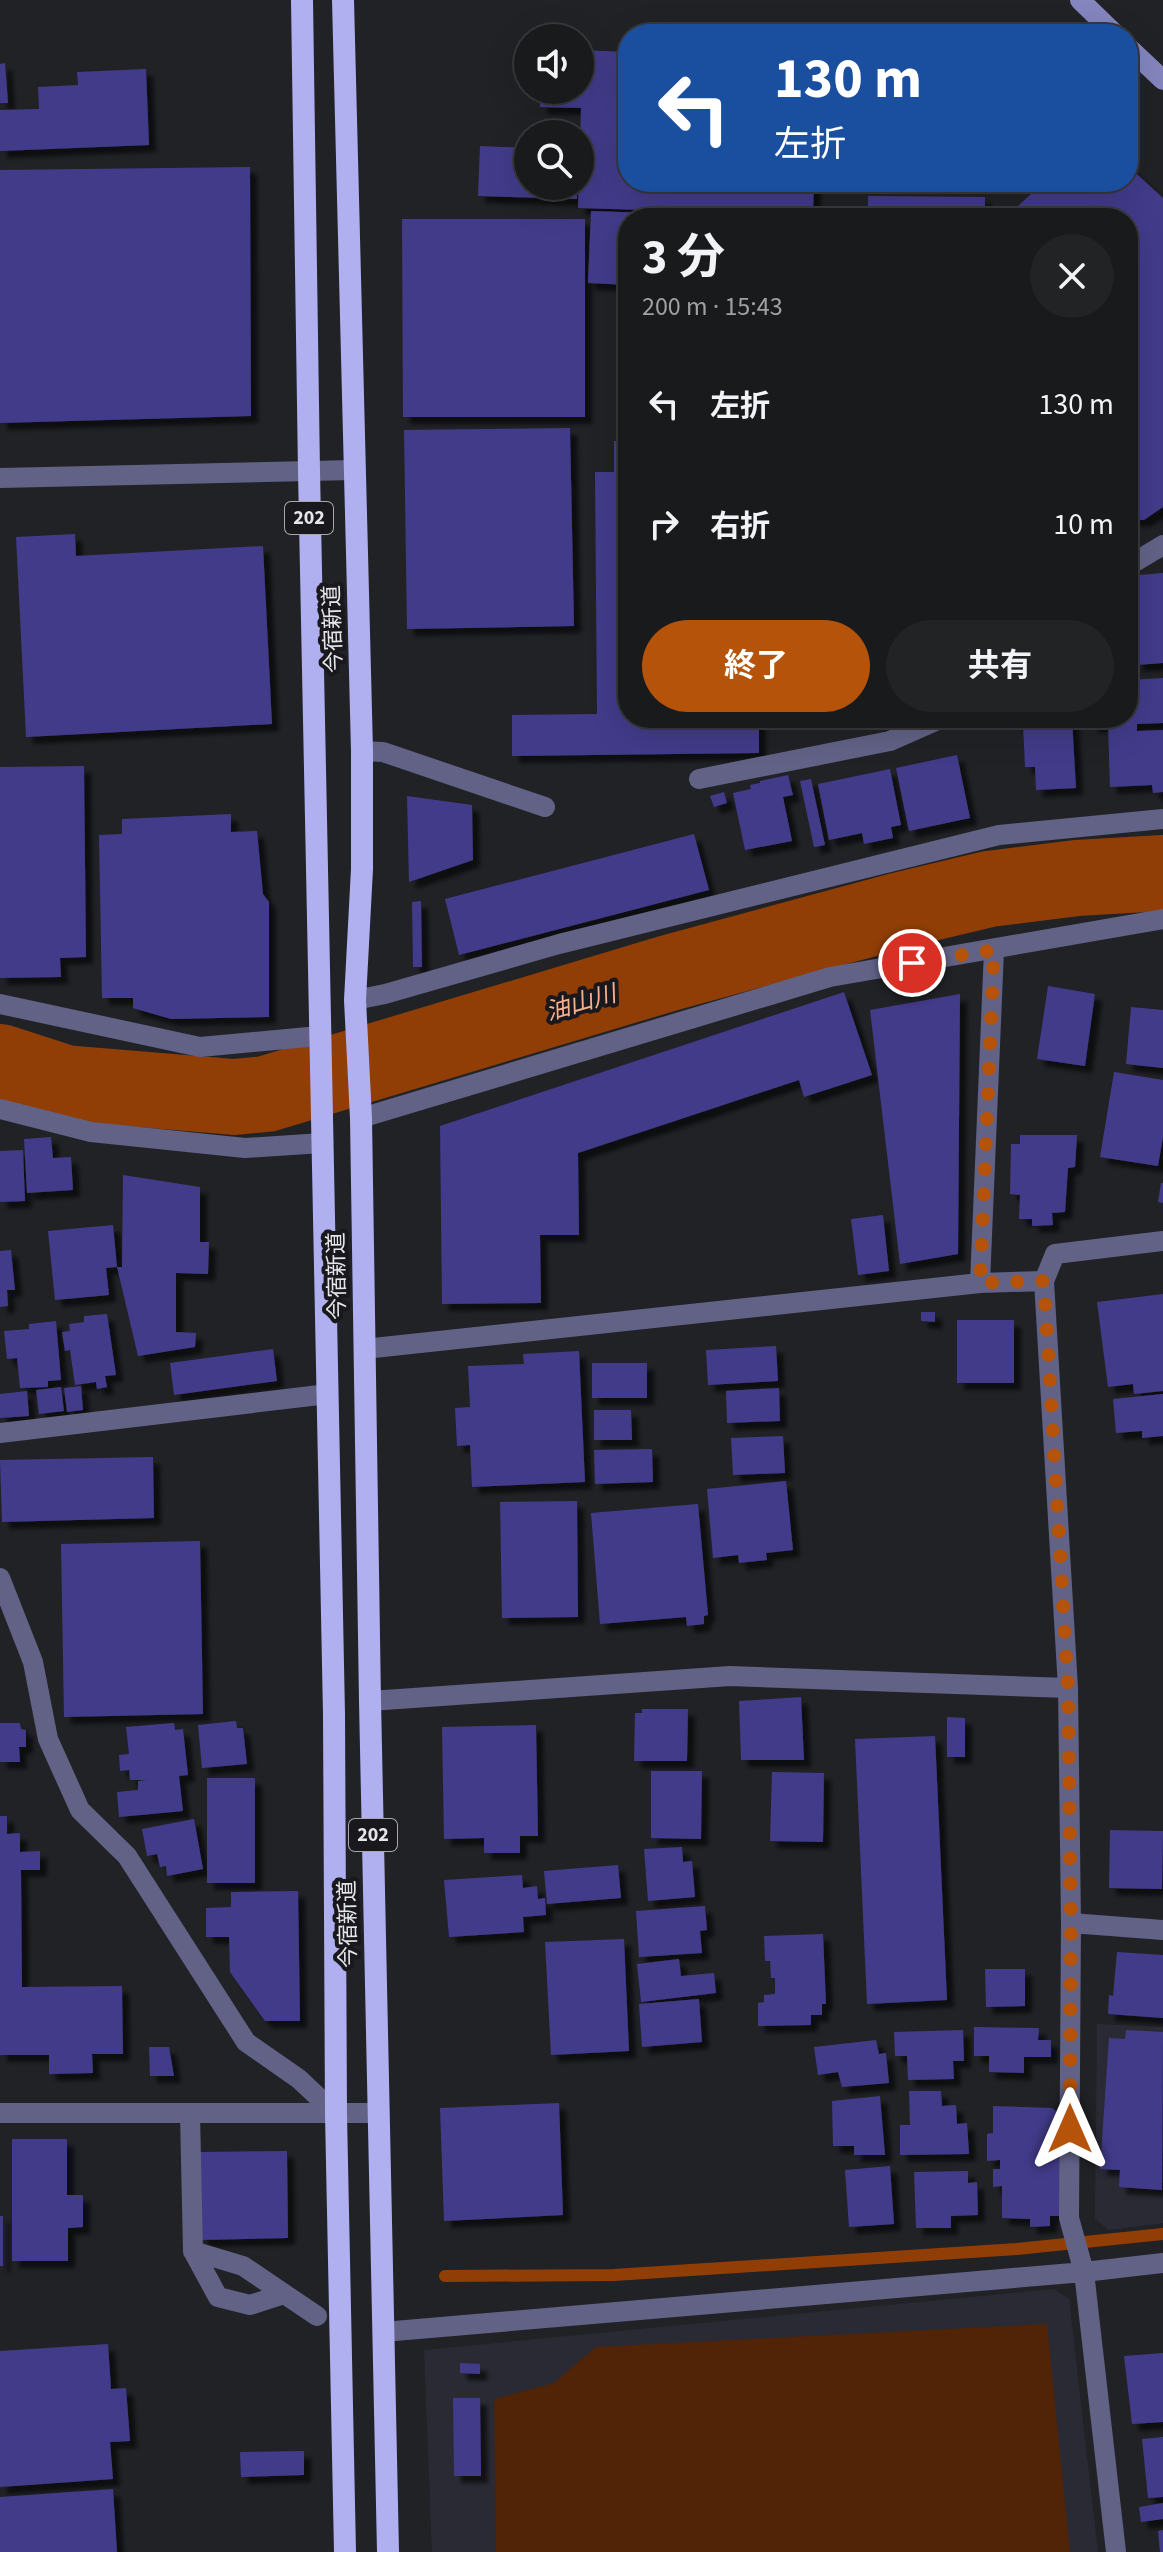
<!DOCTYPE html>
<html lang="ja">
<meta charset="utf-8">
<style>
body{margin:0;font-family:"Source Sans 3","Noto Sans JP",sans-serif;background:#222325;color:#f1f3f6;height:100vh;display:flex;flex-direction:column;font-size:30px;white-space:nowrap}
*{box-sizing:border-box;margin:0}
p{font-size:26px;color:#9fa1a3}
.icon{flex:none;width:44px;height:44px;fill:none;stroke:currentColor;stroke-width:2;stroke-linecap:round;stroke-linejoin:round}
.map{position:relative;flex:1;overflow:hidden}
.drawer{position:absolute;left:618px;top:208px;width:520px;height:520px;display:flex;flex-direction:column;background:#191a1c;border-radius:32px;box-shadow:0 8px 32px #0002,0 0 0 2px #37383b}
.drawer>*{flex:none}
.guide{position:absolute;left:618px;top:24px;width:520px;height:168px;border-radius:32px;box-shadow:0 8px 32px #0002,0 0 0 2px #37383b;background:#1a4fa0;color:#fff;overflow:hidden}
.controls{position:absolute;left:514px;top:24px;display:grid;gap:16px}
.controls a{display:grid;place-items:center;width:80px;height:80px;border-radius:50%;background:#191a1c;box-shadow:0 8px 32px #0002,0 0 0 2px #37383b;font-size:40px}
.pin{position:absolute;display:grid;place-items:center;width:68px;height:68px;color:#fff;margin:-34px;border:4px solid #fff;border-radius:50%;box-shadow:0 2px 8px #0007}
.me{position:absolute;width:88px;margin:-44px;rotate:0deg;stroke-linejoin:round;filter:drop-shadow(0 0 6px #0008)}
.turn{display:flex;align-items:center;gap:28px;height:168px;padding:0 24px;font-size:36px}
.turn .icon{width:104px;height:104px;stroke-width:2.5}
.turn b{display:block;font-size:56px;line-height:68px}
.round{display:grid;place-items:center;flex:none;width:84px;height:84px;border-radius:42px;background:#222325}
.head{display:flex;align-items:center;justify-content:space-between;height:136px;padding:0 24px}
h1{font-size:48px;font-weight:700;line-height:60px}
.cta{display:flex;gap:16px;margin-top:auto;padding:16px 24px}
.cta a{flex:1;height:92px;border-radius:48px;background:#b45309;color:#fff;font-size:32px;font-weight:700;line-height:92px;text-align:center}
.cta a+a{background:#222325;color:#f1f3f6}
ul{padding:0;list-style:none}
li{display:flex;align-items:center;gap:24px;height:120px;padding:0 24px}
li div{flex:1}
li b{display:block;font-size:30px}
li em{font-style:normal}
.map>svg:first-child{display:block}
</style>
<div class="map">
<svg width="1163" height="2552" viewBox="0 0 1163 2552">
<defs>
<filter id="shadow"><feDropShadow dx="7" dy="7" stdDeviation="2" flood-color="#0009"/></filter>
</defs>
<rect width="100%" height="100%" fill="#212226"/>
<path fill="#2a2a34" d="M1097 2024 1163 2027V2223L1109 2230 1095 2219Z
M1054 2289 1069 2299 1098 2552H432L424 2350Z"/>
<path fill="#512307" d="M1047 2324 1070 2552H496L494 2399 554 2383 596 2347Z"/>
<g fill="none" stroke-linecap="round" stroke-linejoin="round">
<path stroke="#903e06" stroke-width="12" d="M445 2276 614 2275 1017 2249 1163 2234"/>
<path stroke="#903e06" stroke-width="76" d="M0 1062 65 1083 234 1097 266 1094 669 973 901 910 989 889 1077 878 1163 873"/>
</g>
<path fill="#423b8a" filter="url(#shadow)" d="M580 50 628 52V182H814L813 215 578 208 581 108 540 107 541 90H580Z
M5 63 8 103H0V64Z
M146 69 149 145 0 151V110L39 109 38 87 78 85 77 72Z
M480 146 528 148V186H577V199L478 196Z
M1128 166 1163 198V507L1144 520 1128 519V218H1005L1044 182H1128Z
M250 167 251 416 0 423V170Z
M868 196 985 197V209H993V218H868Z
M591 211 712 215 711 218H628V285L588 283Z
M402 219H585V417H403Z
M570 428 574 626 407 629 404 430Z
M614 441H628V718H759V753L512 756V715L597 714 595 472H614Z
M75 534 76 556 263 546 272 724 26 737 16 537Z
M1163 573V663L1136 665 1129 576Z
M1163 678V723L1137 724V731L1163 730V792L1153 793 1152 785 1110 787 1108 725 1091 726V718H1128V680Z
M1015 718H1072L1076 788 1036 790 1035 767H1025L1023 724 1015 725Z
M957 755 970 818 909 831 896 768Z
M84 766 86 957 60 958 61 977 0 978V767Z
M890 769 901 825 891 827 893 838 864 844 862 833 829 840 818 784Z
M788 775 793 795 783 797 792 841 745 850 733 793 751 789 750 785 760 783V781Z
M811 779 825 845 814 847 800 781Z
M724 792 727 803 714 807 710 796Z
M407 796 472 805 473 860 409 882Z
M231 814V832L257 831 263 894 269 902V1017L171 1019 133 1008V998H102L99 835 122 834V819Z
M694 834 709 890 459 955 445 899Z
M421 901 422 967H413L412 902Z
M1048 986 1095 994 1085 1066 1037 1059Z
M844 992 872 1075 804 1097 799 1080 578 1153 579 1235H540L541 1303 442 1304 440 1126Z
M960 994 958 1254 900 1264 870 1010Z
M1131 1007 1163 1010V1068L1126 1064Z
M1114 1072 1163 1080V1137L1158 1166 1100 1157Z
M1020 1135H1077L1075 1167 1068 1168 1065 1212 1052 1213 1053 1225 1032 1226V1219H1019L1020 1195 1010 1194 1011 1144H1020Z
M51 1137 53 1158 71 1157 73 1190 27 1193 24 1139Z
M23 1150 25 1201 0 1202V1151Z
M123 1175 200 1187V1242H209L208 1274 176 1273V1332L196 1333 195 1347 138 1356 117 1267H122Z
M1161 1183H1163V1203L1158 1202Z
M883 1215 889 1271 858 1275 851 1219Z
M113 1225 117 1267 106 1268 109 1295 55 1300 48 1231Z
M11 1250 15 1290H7L8 1306 0 1307V1251Z
M1163 1294V1391L1134 1394 1133 1384 1108 1387 1097 1302Z
M921 1312H935V1322L921 1321Z
M107 1314 116 1375 105 1376 107 1387 97 1389 96 1382 75 1385 70 1350 65 1351 62 1332 70 1331 69 1324 84 1322V1316Z
M957 1320H1014V1383H957Z
M56 1321 61 1380 48 1381V1387L20 1388 17 1358 7 1359 4 1331 29 1329V1324Z
M776 1346 778 1381 708 1385 706 1350Z
M273 1349 277 1381 174 1395 170 1363Z
M579 1351 585 1482 472 1487 470 1445 457 1446 455 1408 470 1407 468 1366 524 1364 523 1354Z
M592 1363H647V1398H592Z
M81 1386 83 1410 67 1412 64 1388Z
M61 1387 64 1411 39 1414 36 1390Z
M779 1388 780 1421 727 1423 726 1391Z
M27 1391 29 1416 0 1418V1394Z
M1163 1394V1436L1142 1438V1431L1116 1433 1113 1399Z
M594 1410H631L632 1440H594Z
M783 1436 785 1473 733 1475 731 1438Z
M652 1449 653 1482 595 1484 594 1450Z
M153 1457 154 1518 2 1522 0 1460Z
M786 1481 793 1550 766 1553 767 1560 739 1563 738 1555 713 1558 707 1489Z
M577 1501 578 1617 502 1618 500 1502Z
M698 1504 708 1615 704 1616V1624L687 1626 686 1617 600 1624 591 1513Z
M200 1541 203 1714 64 1717 61 1544Z
M801 1697 804 1760H741L739 1701Z
M642 1709H688L687 1761H634L635 1713H642Z
M947 1717 965 1718V1757H947Z
M236 1721 237 1728H243L247 1764 202 1768 198 1725Z
M0 1723H20L21 1729 26 1730V1747H19L20 1762H0Z
M174 1723 175 1730 183 1729 188 1775 179 1776 183 1811 119 1817 117 1792 138 1790V1781L148 1780H130L129 1770 120 1771 119 1755 129 1754 126 1727Z
M536 1725 538 1836H520V1853H484V1838L444 1839 442 1727Z
M935 1736 947 2000 867 2004 855 1739Z
M651 1771H702L701 1839 651 1838Z
M772 1772 824 1773 823 1842 770 1841Z
M207 1778H255V1883H207Z
M0 1816H7V1834L20 1833V1852L40 1851V1870H21L22 1987 122 1986 123 2054H92L93 2073 49 2074V2055H0Z
M194 1819 203 1869 167 1876 166 1866 160 1867 157 1854 147 1856 142 1829Z
M1110 1830 1163 1831 1162 1889 1109 1888Z
M682 1847 683 1862 692 1861 695 1897 648 1901 644 1849Z
M618 1865 621 1898 547 1904 544 1871Z
M522 1875 523 1888 537 1886 538 1899 545 1898 546 1915 523 1917 524 1932 449 1937 444 1880Z
M298 1891 300 2021H265L230 1972 229 1937H206V1908L231 1907V1892Z
M705 1906 707 1930 700 1931 702 1953 639 1957 636 1911Z
M823 1934 826 2004H822V2015H811V2025L758 2026V2003L764 2002V1995L775 1994V1978H771L770 1961H765L764 1936Z
M624 1939 629 2051 551 2055 545 1942Z
M1117 1952 1163 1955V2018L1108 2014 1109 1995 1113 1996Z
M679 1959 681 1976 714 1973 716 1993 641 2002 637 1964Z
M985 1969H1025V2006L986 2007Z
M699 1999 702 2042 642 2047 639 2004Z
M974 2027 1039 2028 1038 2040H1051V2057H1024V2073L989 2072V2056H974Z
M963 2030 964 2061H953L954 2079 908 2080 907 2056H895L894 2032Z
M1126 2030 1163 2032 1162 2190 1119 2187 1120 2170 1100 2169 1109 2038 1125 2039Z
M876 2040 879 2054 886 2053 889 2083 842 2087 838 2072 818 2075 814 2047Z
M149 2047H169L174 2076H150Z
M909 2091H941L942 2106 956 2105 957 2124 967 2123 969 2154 900 2155V2125H910Z
M880 2096 885 2155H854V2146H833L832 2101Z
M559 2103 563 2215 444 2221 440 2108Z
M993 2106 1052 2108 1056 2111 1057 2145 1046 2144 1045 2159 1064 2158 1063 2216H1050V2226L1030 2227V2219L1002 2218V2186L993 2187V2169H1000V2160L987 2161V2134L993 2133Z
M12 2139H67V2195H83V2227L68 2228V2261H12Z
M287 2151 288 2238 201 2240 200 2152Z
M890 2166 894 2224 849 2227 845 2170Z
M968 2171V2183L977 2182 978 2215 951 2216V2228H916L914 2172Z
M0 2216H3V2266H0Z
M108 2344 111 2389 126 2388 130 2441 110 2442 113 2479 0 2487V2351Z
M1163 2353V2422L1132 2424 1124 2356Z
M460 2363 480 2364V2374L460 2373Z
M453 2398H480L481 2476H454Z
M1163 2437V2497L1148 2498 1142 2439Z
M304 2451V2475L241 2477 240 2452Z
M113 2489 117 2552H0V2497Z
M1163 2503V2519L1141 2522 1139 2507Z
M1163 2530V2552H1160L1158 2531Z"/>
<g fill="none" stroke-linecap="round" stroke-linejoin="round">
<path stroke="#616286" stroke-width="20" d="M362 751 383 752 545 807
M1044 1281 1055 1254 1163 1241
M190 2114 193 2251 243 2266 317 2316
M193 2251 218 2297 250 2305 284 2294"/>
<path stroke="#616286" stroke-width="20" d="M1128 566 1163 545
M699 779 890 741 942 718
M355 1000 385 994 559 944 999 835 1163 819
M0 1004 200 1047 319 1036
M0 1109 91 1132 245 1148 322 1143
M361 1118 830 977 1163 919
M980 1283 994 950
M364 1349 980 1283 1044 1281 1068 1688 1071 1923 1069 2218 1084 2272 1116 2552
M0 1433 328 1394
M0 1578 33 1662 48 1739 80 1810 127 1856 246 2042 299 2079 336 2114
M370 1701 730 1676 1068 1688
M1071 1923 1163 1930
M0 2113H378
M383 2332 1084 2272 1163 2263"/>
<path stroke="#616286" stroke-width="20" d="M0 478 354 470"/>
<path stroke="#8585bf" stroke-width="20" d="M1080 0 1115 34
M1128 47 1163 80"/>
<path stroke="#b0b0f0" stroke-width="22" d="M302 0 309 471 334 1714 336 2114 345 2552
M343 0 362 751V869L355 1000 361 1118 370 1701 388 2552"/>
</g>
<g fill="none" stroke-linecap="round" stroke-linejoin="round">
<path stroke="#b45309" stroke-width="14" stroke-dasharray="0 25.2" d="M912 963 994 950 980 1283 1044 1281 1068 1688 1071 1923 1070 2129"/>
</g>
<g text-anchor="middle" dominant-baseline="central" stroke-width="8" stroke-linejoin="round" paint-order="stroke">
<g fill="#18181d" stroke="#a8a8ac" stroke-width="2">
<rect x="285" y="502" width="48" height="32" rx="6"/>
<rect x="349" y="1819" width="48" height="32" rx="6"/>
</g>
<g font-size="20" font-weight="bold" fill="#e5e6e9">
<text x="309" y="518">202</text>
<text x="373" y="1835">202</text>
</g>
<g font-size="22" fill="#e5e6e9" stroke="#18181d">
<text transform="translate(333 629) rotate(-92)">今宿新道</text>
<text transform="translate(337 1276) rotate(-91)">今宿新道</text>
<text transform="translate(348 1924) rotate(-91)">今宿新道</text>
</g>
<g font-size="24" font-style="italic" fill="#f7b18f" stroke="#18181d">
<text transform="translate(581 1003) rotate(-16)">油山川</text>
</g>
</g>
</svg>
<div class="controls">
<a><svg class="icon" aria-label="sound" viewBox="0 0 24 24"><path d="M4 9h4l5-4v14l-5-4H4zM17 9q2 3 0 6"/></svg></a>
<a><svg class="icon" aria-label="search" viewBox="0 0 24 24"><circle cx="10" cy="10" r="6"/><path d="M15 15l6 6"/></svg></a>
</div>
<div class="pin" style="left:912px;top:963px;background:#d93025"><svg class="icon" aria-label="arrive" viewBox="0 0 24 24"><path d="M6 21V4h12l-3 4 3 4H6"/></svg></div>
<svg class="me" style="left:1070px;top:2129px" viewBox="-20 -20 40 40"><path d="M0-17L14 15 0 8-14 15z" fill="#b45309" stroke="#fff" stroke-width="4"/></svg>
<div class="guide">
<div class="turn"><svg class="icon" aria-label="left" viewBox="0 0 24 24"><path d="M17 20v-9H6M10 6l-5 5 5 5"/></svg><div><b>130 m</b>左折</div></div>
</div>
<section class="drawer">
<div class="head"><div><h1>3 分</h1><p>200 m · 15:43</p></div><a class="round"><svg class="icon" aria-label="close" viewBox="0 0 24 24"><path d="M6 6l12 12M18 6L6 18"/></svg></a></div>
<ul>
<li><svg class="icon" aria-label="left" viewBox="0 0 24 24"><path d="M17 20v-9H6M10 6l-5 5 5 5"/></svg><div><b>左折</b></div><em>130 m</em></li>
<li><svg class="icon" aria-label="right" viewBox="0 0 24 24"><path d="M7 20v-9h11M14 6l5 5-5 5"/></svg><div><b>右折</b></div><em>10 m</em></li>
</ul>
<div class="cta"><a>終了</a><a>共有</a></div>
</section>
</div>
